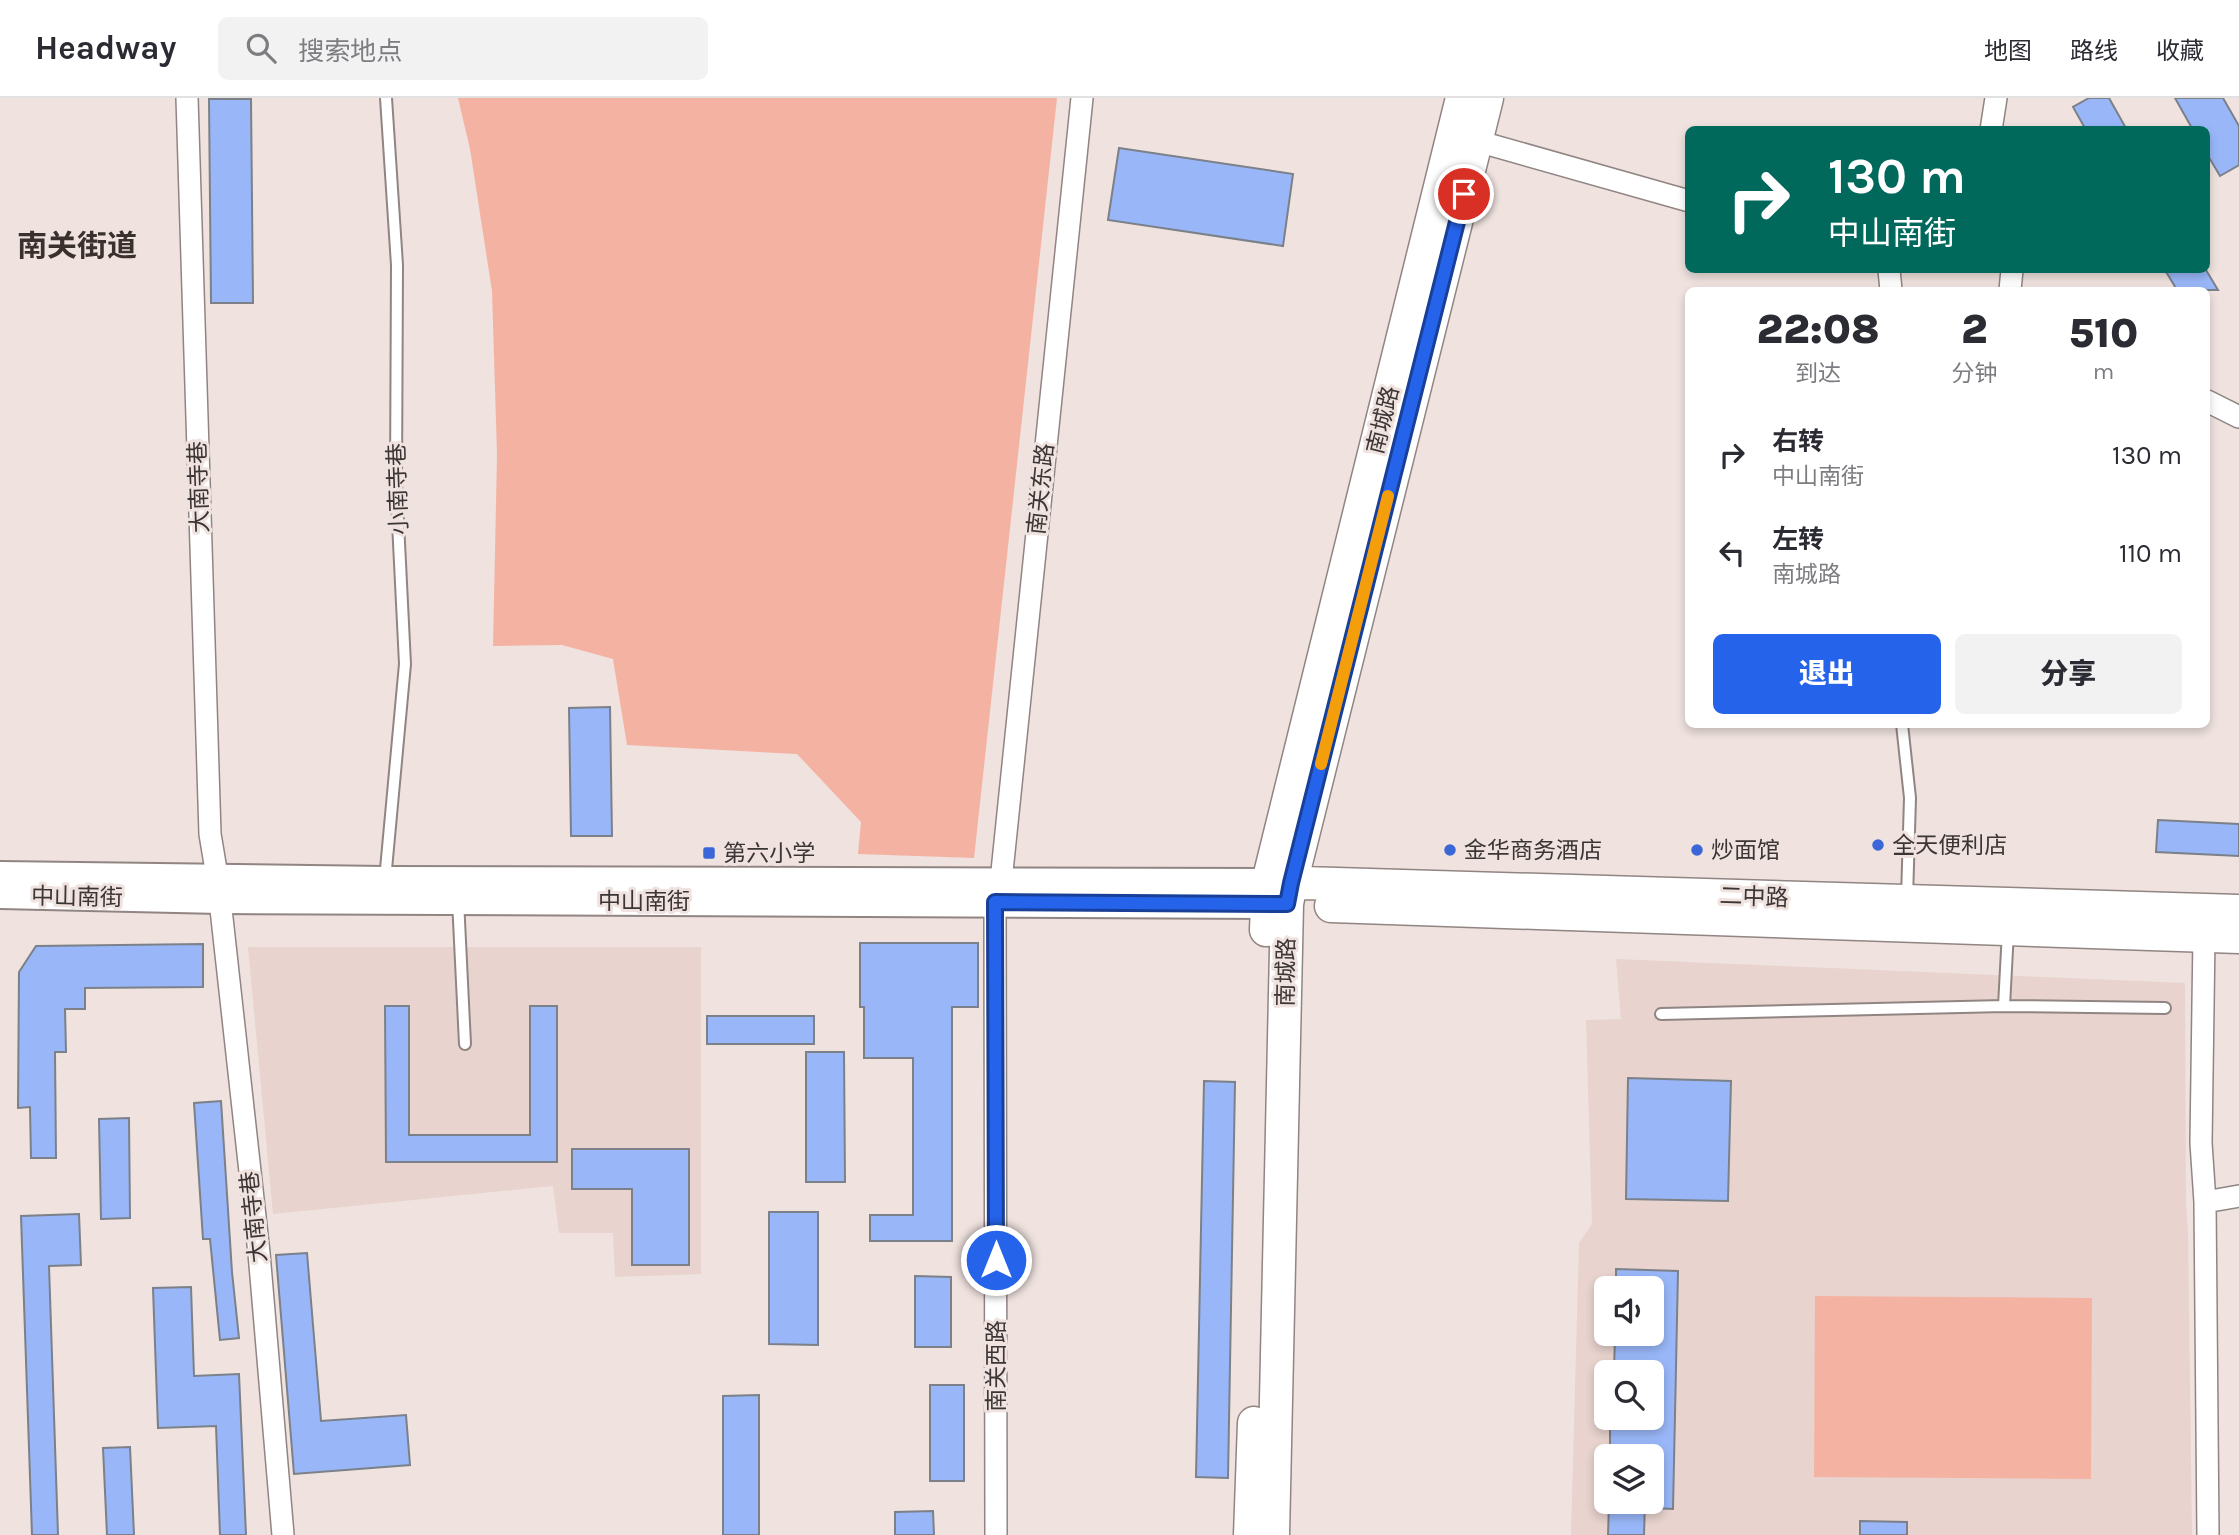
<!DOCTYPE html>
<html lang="zh">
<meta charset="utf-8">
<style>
body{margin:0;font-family:Karla,"Noto Sans SC",sans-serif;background:#f2f2f3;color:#2b2b33;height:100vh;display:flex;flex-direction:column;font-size:26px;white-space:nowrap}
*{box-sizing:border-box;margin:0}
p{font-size:23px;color:#7c7c81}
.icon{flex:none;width:38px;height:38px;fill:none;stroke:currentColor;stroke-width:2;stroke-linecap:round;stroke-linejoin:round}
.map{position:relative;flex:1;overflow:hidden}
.panel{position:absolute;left:1685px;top:189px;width:525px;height:441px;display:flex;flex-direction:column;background:#fff;border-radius:10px;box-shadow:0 4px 10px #0003}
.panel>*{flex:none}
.guide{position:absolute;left:1685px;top:28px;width:525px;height:147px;border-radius:10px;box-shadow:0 4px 10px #0003;background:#00695c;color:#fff;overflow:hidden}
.fabs{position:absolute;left:1594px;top:1178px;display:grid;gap:14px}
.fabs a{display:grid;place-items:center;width:70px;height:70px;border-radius:10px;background:#fff;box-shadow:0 4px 10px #0003;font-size:35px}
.pin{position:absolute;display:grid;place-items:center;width:60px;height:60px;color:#fff;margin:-30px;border:4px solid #fff;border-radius:50%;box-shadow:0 2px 7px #0007}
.me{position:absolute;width:77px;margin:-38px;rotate:0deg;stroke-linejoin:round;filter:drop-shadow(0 0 5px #0008)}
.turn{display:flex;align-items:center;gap:24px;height:147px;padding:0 28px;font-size:32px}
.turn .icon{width:91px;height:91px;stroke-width:2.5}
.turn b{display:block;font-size:49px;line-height:60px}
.eta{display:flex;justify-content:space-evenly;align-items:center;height:119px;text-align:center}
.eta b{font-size:42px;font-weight:800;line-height:49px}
.button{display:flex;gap:14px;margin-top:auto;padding:14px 28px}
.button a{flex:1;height:80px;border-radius:10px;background:#2563eb;color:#fff;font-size:28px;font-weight:800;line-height:80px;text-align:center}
.button a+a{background:#f2f2f3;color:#2b2b33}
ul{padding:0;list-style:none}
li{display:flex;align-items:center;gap:21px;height:98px;padding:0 28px}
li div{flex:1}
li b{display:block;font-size:26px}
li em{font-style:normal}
header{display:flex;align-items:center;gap:42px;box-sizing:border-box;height:98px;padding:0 35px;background:#fff;border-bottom:2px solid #e1e1e2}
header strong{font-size:33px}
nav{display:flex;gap:38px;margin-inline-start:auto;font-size:24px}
.search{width:490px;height:63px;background:#f2f2f3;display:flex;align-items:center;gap:18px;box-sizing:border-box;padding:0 24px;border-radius:10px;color:#7c7c81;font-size:26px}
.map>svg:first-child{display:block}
</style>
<header>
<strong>Headway</strong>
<div class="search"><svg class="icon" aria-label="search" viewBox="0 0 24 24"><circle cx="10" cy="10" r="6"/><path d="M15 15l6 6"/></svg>搜索地点</div>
<nav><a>地图</a><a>路线</a><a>收藏</a></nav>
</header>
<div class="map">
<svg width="2239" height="1437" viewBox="0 0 2239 1437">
<rect width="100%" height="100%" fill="#efe2df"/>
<path fill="#e8d3ce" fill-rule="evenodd" d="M248 849H701V1176L615 1179 613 1135H559L553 1088 273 1116Z
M1616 861 2185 885 2186 1108 2188 1135 2192 1437H1571L1579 1145 1592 1126 1586 922 1621 921ZM1606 1190H1652V1236H1606ZM1606 1274H1652V1320H1606ZM1606 1358H1652V1404H1606Z"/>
<path fill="#f4b3a2" d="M458 0H1057L974 760 858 756 861 724 797 656 627 647 613 561 562 547 493 548 497 357 492 193 470 51Z
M1815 1198 2092 1200 2091 1381 1814 1379Z"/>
<path fill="#99b7f8" stroke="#7b8089" stroke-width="2" d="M2089 0H2109L2127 32H2086L2073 9Z
M2175 0H2223L2239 28V67L2220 78 2207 56V32H2193Z
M209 1H251L253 205H211Z
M1119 50 1293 76 1283 148 1108 122Z
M2165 172H2206L2218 192H2177Z
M610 609 612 738H571L569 610Z
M2158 722 2239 726V758L2156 754Z
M860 845H978V909H952V1143H870V1117H913V960H864V909H860Z
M203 846V889L85 890V911H65L66 954H55L56 1060H31L30 1009 18 1010 19 874 36 848Z
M385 908H409V1037H530V908H557V1064H386Z
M707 918H814V946H707Z
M806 954H844L845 1084H806Z
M1628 980 1731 983 1728 1103 1626 1101Z
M1204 983 1235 984 1228 1380 1196 1379Z
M221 1003 232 1174 239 1240 220 1242 210 1141H203L194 1005Z
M129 1020 130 1120 101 1121 99 1021Z
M572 1051H689V1167H632V1091H572Z
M769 1114H818V1247L769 1246Z
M79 1116 81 1167 49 1168 58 1437H32L21 1118Z
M307 1155 321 1323 406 1317 410 1367 294 1376 276 1157Z
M1616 1171 1678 1173 1673 1411 1652 1410V1358H1610V1320H1652V1274H1614L1615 1236H1652V1190H1616Z
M915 1178 951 1179V1249H915Z
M191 1189 194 1278 239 1276 246 1437H220L216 1328 158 1330 153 1190Z
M930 1287H964V1383H930Z
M759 1297V1437H723V1298Z
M130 1349 134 1437H107L103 1350Z
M1609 1404H1645L1644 1437H1608Z
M933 1413 934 1437H895V1414Z
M1860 1423 1907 1424V1437H1860Z"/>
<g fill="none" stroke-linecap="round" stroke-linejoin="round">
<g stroke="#908582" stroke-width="14">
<path id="service" d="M1902 626 1910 700 1907 800
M385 782 405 566 396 384 397 167 386 0
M458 802 465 946
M2004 908 2008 833
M1661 916 2004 908 2165 910"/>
</g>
<g stroke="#908582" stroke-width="24">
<path id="minor" d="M187 0 210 736 217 778
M1991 32 1996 0
M1466 37 1477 43 1689 103
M1889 172 1891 192
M2010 192 2012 172
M2207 303 2239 319
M1001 783 1082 0
M220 802 259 1155 283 1437
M995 805 996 1437
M2204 838 2201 1045 2205 1104 2208 1437
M2205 1104 2239 1098"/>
</g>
<g stroke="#908582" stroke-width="30">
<path id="tertiary" d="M0 777 385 782 1268 784
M0 797 220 802 1286 807"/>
</g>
<g stroke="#908582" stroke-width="35">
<path id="secondary" d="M1271 784 2239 813
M1331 808 2239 839
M1266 832 1268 784 1462 0
M1250 1437 1254 1325
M1273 1437 1287 806 1291 785 1487 0"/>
</g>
<use href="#service" stroke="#fff" stroke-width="10"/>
<use href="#minor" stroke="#fff" stroke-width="21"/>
<use href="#tertiary" stroke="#fff" stroke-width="26"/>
<use href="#secondary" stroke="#fff" stroke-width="32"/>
</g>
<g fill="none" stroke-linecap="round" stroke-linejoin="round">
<g stroke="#184099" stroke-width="18">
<path id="route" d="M996 1162 995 804 1287 806 1291 785 1464 96"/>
</g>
<use href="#route" stroke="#2563eb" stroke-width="12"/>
<path stroke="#f59e0b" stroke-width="12" d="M1321 666 1388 398"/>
</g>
<g fill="#3b66d7" stroke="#efe2df" stroke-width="2.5">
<circle cx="1878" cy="747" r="7"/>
<circle cx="1450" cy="752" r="7"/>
<circle cx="1697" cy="752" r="7"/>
<rect x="702" y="748" width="14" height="14" rx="3.5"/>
</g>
<g text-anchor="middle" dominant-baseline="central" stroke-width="6" stroke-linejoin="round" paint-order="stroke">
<g font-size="23" fill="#3b3635" stroke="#efe2df">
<text transform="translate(1383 322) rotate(-76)">南城路</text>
<text transform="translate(199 389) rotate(-92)">大南寺巷</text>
<text transform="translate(398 391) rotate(-92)">小南寺巷</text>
<text transform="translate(1041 391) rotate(-84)">南关东路</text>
<text transform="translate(77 799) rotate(1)">中山南街</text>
<text transform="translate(1754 799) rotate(2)">二中路</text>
<text x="644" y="803">中山南街</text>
<text transform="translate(1286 874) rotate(-89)">南城路</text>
<text transform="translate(254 1119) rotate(-96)">大南寺巷</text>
<text transform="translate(996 1268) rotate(-90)">南关西路</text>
</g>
<g font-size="23" fill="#3b3635" stroke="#efe2df" text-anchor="start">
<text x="1892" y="747">全天便利店</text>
<text x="1464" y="752">金华商务酒店</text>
<text x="1711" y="752">炒面馆</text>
<text x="723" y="755">第六小学</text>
</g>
<g font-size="30" font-weight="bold" fill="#3a312e" stroke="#efe2df">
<text x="77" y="148">南关街道</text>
</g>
</g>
</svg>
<div class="fabs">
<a><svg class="icon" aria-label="sound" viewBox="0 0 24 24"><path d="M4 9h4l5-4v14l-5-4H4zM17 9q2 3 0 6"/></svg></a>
<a><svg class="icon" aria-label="search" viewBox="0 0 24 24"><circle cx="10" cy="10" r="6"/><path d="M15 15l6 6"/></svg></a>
<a><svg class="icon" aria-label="layers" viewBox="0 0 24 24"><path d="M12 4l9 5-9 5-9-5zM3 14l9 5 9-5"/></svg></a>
</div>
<div class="pin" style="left:1464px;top:96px;background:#d93025"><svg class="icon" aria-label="arrive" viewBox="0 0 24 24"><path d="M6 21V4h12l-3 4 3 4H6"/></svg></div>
<svg class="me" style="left:996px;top:1162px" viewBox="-20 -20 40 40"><circle r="17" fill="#2563eb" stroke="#fff" stroke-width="3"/><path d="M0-11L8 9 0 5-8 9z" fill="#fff"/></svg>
<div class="guide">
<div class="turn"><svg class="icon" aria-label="right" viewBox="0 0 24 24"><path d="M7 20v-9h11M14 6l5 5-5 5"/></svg><div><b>130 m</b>中山南街</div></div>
</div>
<section class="panel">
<div class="eta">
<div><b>22:08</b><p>到达</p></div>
<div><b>2</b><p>分钟</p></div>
<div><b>510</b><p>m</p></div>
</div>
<ul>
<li><svg class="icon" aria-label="right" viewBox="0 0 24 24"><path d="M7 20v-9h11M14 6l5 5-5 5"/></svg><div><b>右转</b><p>中山南街</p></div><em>130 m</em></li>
<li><svg class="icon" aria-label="left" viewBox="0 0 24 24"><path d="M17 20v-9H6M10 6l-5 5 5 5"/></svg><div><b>左转</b><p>南城路</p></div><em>110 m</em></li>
</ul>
<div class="button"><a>退出</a><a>分享</a></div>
</section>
</div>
